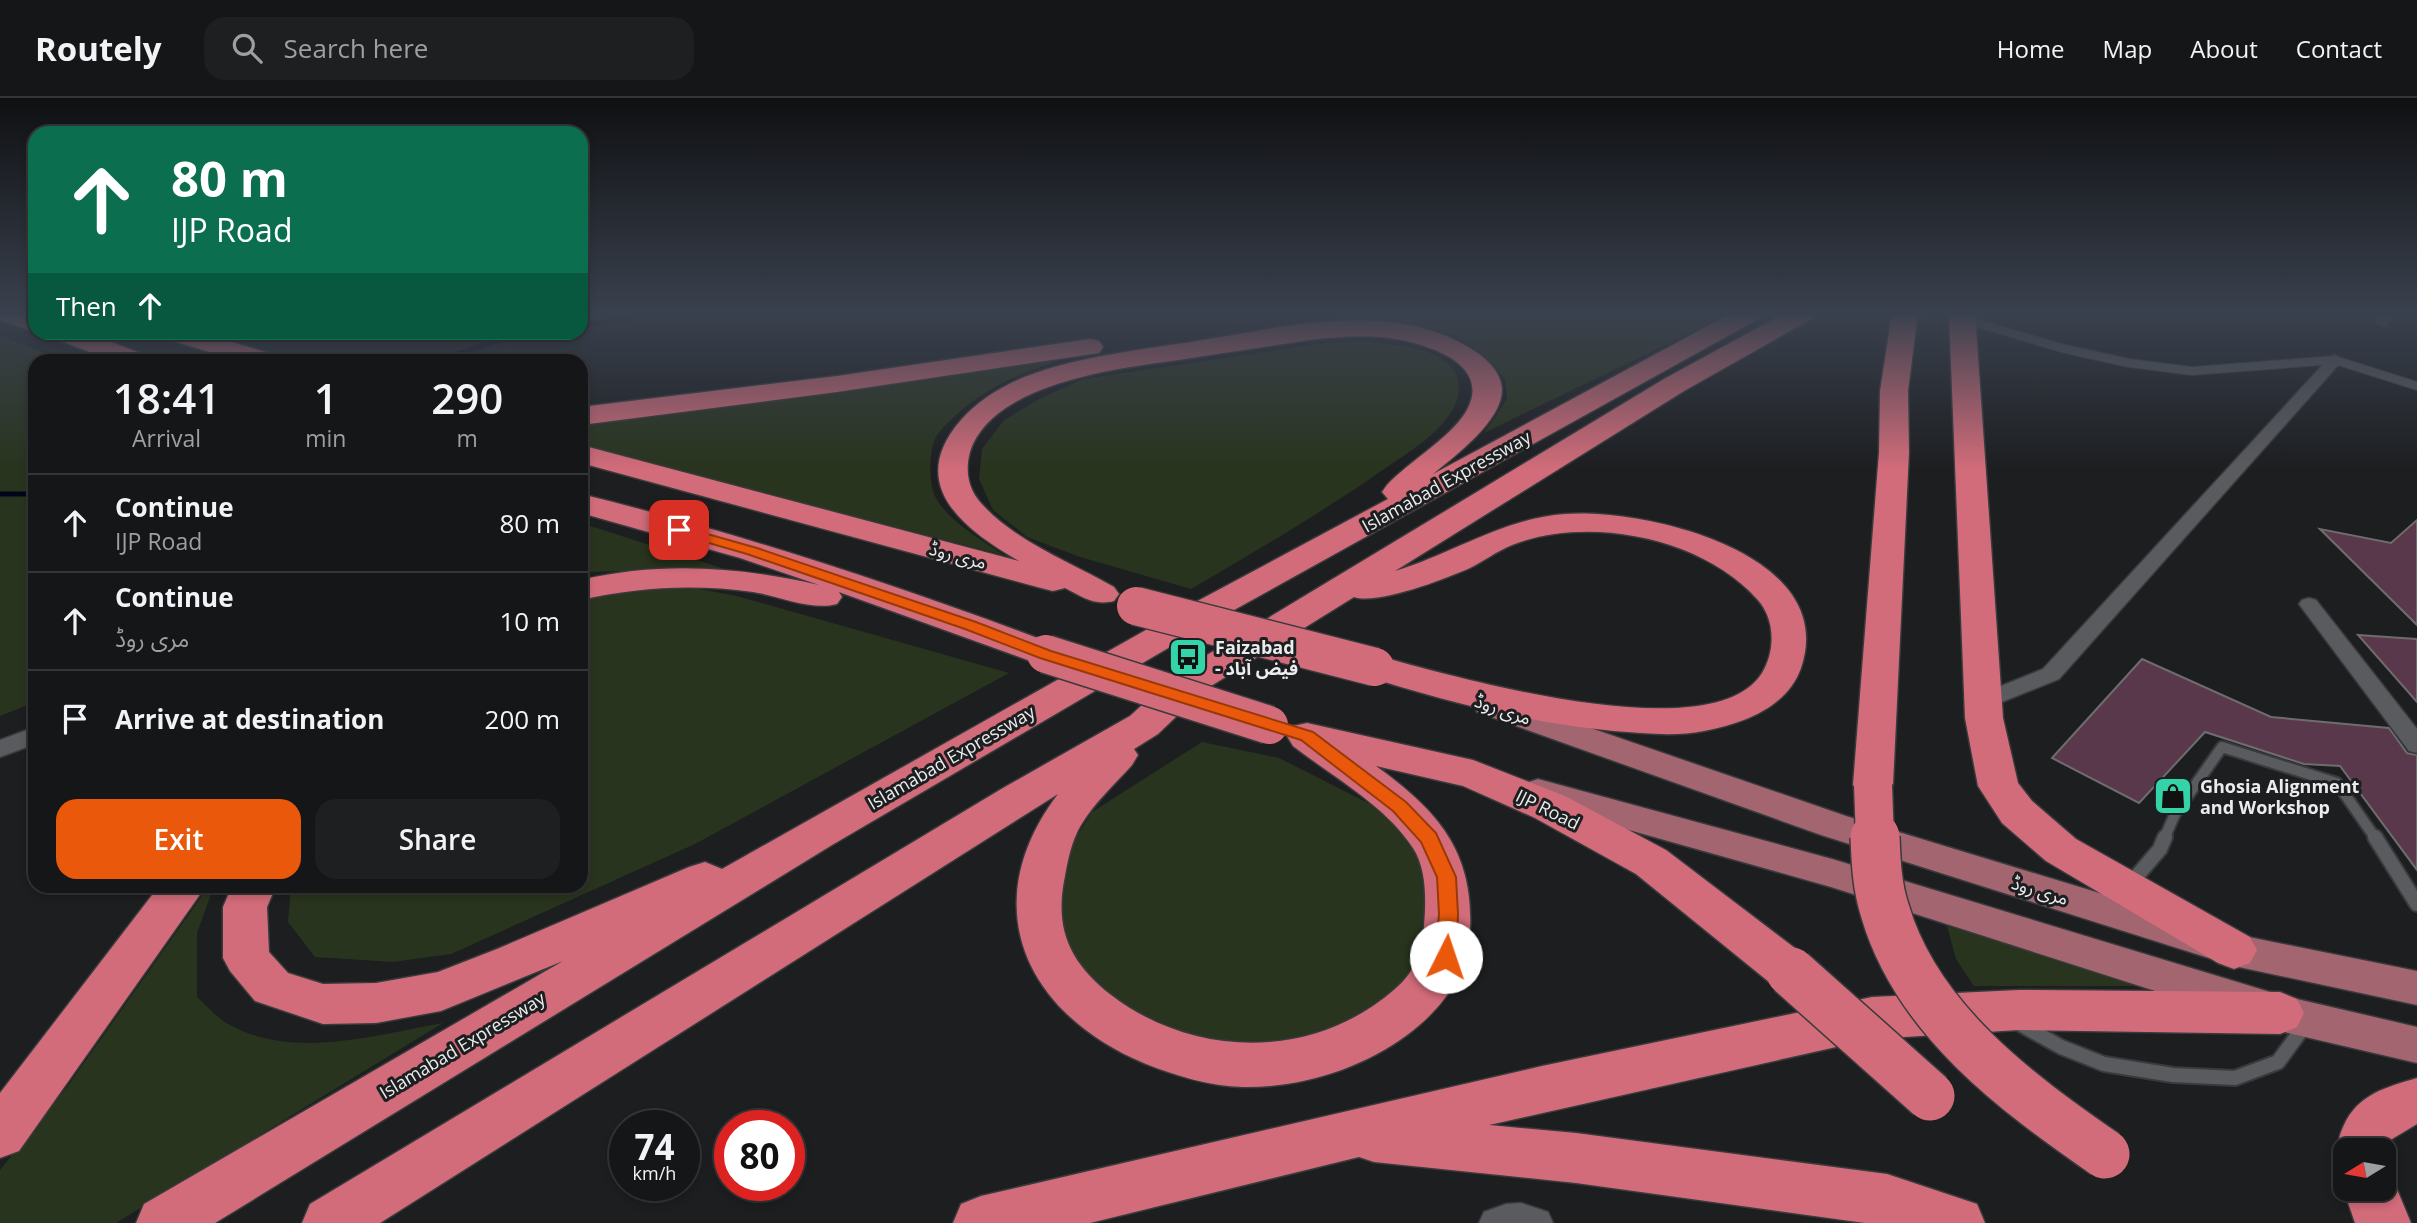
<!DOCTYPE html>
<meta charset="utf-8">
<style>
body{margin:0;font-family:"Open Sans","Noto Sans Arabic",sans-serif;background:#1e1f21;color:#f1f3f6;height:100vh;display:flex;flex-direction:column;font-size:26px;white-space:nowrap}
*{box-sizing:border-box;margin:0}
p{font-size:23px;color:#9d9fa2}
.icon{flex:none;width:38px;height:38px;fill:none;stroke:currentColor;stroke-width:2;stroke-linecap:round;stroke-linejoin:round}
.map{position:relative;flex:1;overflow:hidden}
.side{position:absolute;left:28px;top:256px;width:560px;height:539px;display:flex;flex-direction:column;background:#151618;border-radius:21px;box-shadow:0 4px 10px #0003,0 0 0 2px #343537}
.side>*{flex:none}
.banner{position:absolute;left:28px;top:28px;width:560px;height:214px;border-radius:21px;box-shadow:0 4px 10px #0003,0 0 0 2px #343537;background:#0b6e4f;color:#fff;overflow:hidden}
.needle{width:46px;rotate:259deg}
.buttons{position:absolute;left:2333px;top:1040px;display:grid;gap:14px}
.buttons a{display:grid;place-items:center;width:63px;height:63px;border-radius:14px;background:#151618;box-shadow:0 4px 10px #0003,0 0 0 2px #343537;font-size:35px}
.speed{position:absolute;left:609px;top:1012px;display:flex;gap:14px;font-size:35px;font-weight:700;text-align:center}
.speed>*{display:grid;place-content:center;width:91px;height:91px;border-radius:50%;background:#151618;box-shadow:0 4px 10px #0003,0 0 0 2px #343537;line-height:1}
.speed small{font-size:18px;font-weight:400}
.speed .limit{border:10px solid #d22;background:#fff;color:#111}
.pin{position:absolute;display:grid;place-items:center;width:60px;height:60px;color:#fff;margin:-30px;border-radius:14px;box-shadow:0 4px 10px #0006}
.me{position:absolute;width:77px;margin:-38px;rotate:4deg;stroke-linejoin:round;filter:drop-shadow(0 0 5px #0008)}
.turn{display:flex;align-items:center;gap:24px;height:147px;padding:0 28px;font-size:32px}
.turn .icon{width:91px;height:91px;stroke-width:2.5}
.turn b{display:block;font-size:49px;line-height:60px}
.then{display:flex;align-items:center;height:66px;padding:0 28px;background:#0003;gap:14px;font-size:26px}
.eta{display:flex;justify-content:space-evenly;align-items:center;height:119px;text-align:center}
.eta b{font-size:42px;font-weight:600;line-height:49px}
.button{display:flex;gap:14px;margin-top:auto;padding:14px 28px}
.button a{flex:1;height:80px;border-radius:21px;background:#ea580c;color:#fff;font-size:28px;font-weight:600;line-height:80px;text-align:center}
.button a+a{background:#1e1f21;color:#f1f3f6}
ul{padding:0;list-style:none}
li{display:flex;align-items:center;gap:21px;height:98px;padding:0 28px;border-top:2px solid #343537}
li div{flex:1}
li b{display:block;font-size:26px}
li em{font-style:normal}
header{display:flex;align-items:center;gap:42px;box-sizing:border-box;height:98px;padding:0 35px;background:#151618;border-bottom:2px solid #343537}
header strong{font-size:33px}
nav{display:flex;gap:38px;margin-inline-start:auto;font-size:24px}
.search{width:490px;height:63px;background:#1e1f21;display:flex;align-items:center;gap:18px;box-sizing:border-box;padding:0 24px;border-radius:21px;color:#9d9fa2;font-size:26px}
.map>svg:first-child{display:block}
</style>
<header>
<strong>Routely</strong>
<div class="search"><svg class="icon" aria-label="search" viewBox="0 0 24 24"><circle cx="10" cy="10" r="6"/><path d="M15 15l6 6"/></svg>Search here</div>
<nav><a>Home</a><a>Map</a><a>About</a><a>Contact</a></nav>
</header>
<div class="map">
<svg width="2417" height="1125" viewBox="0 0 2417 1125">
<rect width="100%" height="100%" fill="#1c1e20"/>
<path fill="#29341e" d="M1409 215H1731L1484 335 1507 301 1505 281 1485 258 1454 237 1406 226 1348 223Z
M0 238 62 262H35V604L0 618Z
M1369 244C1394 248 1436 248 1453 271 1463 285 1459 303 1450 316 1435 338 1411 353 1390 367 1326 412 1258 452 1191 491L1080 459 1027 439 993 412 979 381 982 351 1004 322 1041 300 1083 281 1327 245Z
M1068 260C1023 273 978 292 946 327 943 330 938 335 936 339 929 352 929 379 933 393 940 418 983 443 1004 457L581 348V325Z
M581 425 725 471 581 474Z
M689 489 737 498 1009 575 695 746 451 856 393 864 315 859 288 824 291 788H581V501L636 492Z
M1202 644 1279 660 1382 712 1416 752 1432 809 1426 851 1401 888 1352 928 1288 950 1227 952 1165 935 1109 904 1077 868 1061 832 1059 805 1065 757 1092 714Z
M209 788H214L197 835V899C207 908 218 921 230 927 294 962 375 937 443 925L116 1125H0V1072L67 989Z
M1947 828 2140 888H1974L1956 861Z"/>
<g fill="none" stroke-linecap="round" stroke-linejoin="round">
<path stroke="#00051b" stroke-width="5" d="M581 228 629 220 638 215
M438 262 503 241 544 234
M0 396H35"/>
</g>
<path fill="#5a384b" stroke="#6f6c6d" stroke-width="2" d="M2417 422V527L2320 431 2391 445Z
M2358 537 2417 541V604Z
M2142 561 2271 619 2389 630 2407 655 2417 657V772L2340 668 2304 666 2205 634 2139 705 2052 660Z"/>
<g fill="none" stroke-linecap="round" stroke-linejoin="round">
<g stroke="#393a3c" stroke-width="10">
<path id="lane-far2" d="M1964 221 2061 250 2129 265 2192 273 2335 262 2417 288"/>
</g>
<g stroke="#393a3c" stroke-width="14">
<path id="lane-far1" d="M2164 741 2175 716 2222 649 2337 685 2376 741"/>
</g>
<g stroke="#393a3c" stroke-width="18">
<path id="lane" d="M2375 739 2417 806
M2130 786 2160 751 2165 739
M2020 926 2061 949 2104 966 2173 977 2235 980 2278 964 2305 927"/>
</g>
<g stroke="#393a3c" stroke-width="3">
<path id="street" d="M2380 215H2394L2387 227 2382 228 2375 224Z
M2335 257 2343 262 2340 265 2059 581 1992 608 1984 610 1976 608 1973 603 1976 598 2043 571 2330 259Z
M2309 500 2316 502 2417 631V655L2409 653 2302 510 2299 506 2302 502Z
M35 629V646L0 659V642Z
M1521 1105 1548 1114 1553 1125H1479L1484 1114 1506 1106Z"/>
</g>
<g stroke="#393a3c" stroke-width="3">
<path id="primary" d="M1489 595 1846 718 2234 836 2417 873V907L2234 868 1821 737 1477 614 1473 606 1477 598Z
M1538 681 1832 761 2280 897 2417 929V965L2280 933 1831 789 1526 703 1520 694 1526 685Z"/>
</g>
<g stroke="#393a3c" stroke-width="3">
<path id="highway" d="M0 215 35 217V234L0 222Z
M1732 215H1764L1760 220 1216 522 832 747 215 1125H136L144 1106 563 863 441 913 376 925 323 926 255 903 230 873 223 860V809L232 788H276L267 809 269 854 288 875 323 886 376 885 438 874 497 851 689 769 705 764 722 771 1192 506 1388 401 1382 394 1387 387C1409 363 1454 338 1468 310 1492 261 1415 242 1380 239 1359 237 1337 239 1316 241 1272 248 1229 254 1185 261 1123 270 993 283 970 354 965 372 968 390 980 404 1014 443 1070 464 1114 489L1119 496 1114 503C1094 508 1083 499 1065 490L1053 493 1041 490 581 365V347L1019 463C963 431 905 386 961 322 979 302 1002 288 1027 278 1081 258 1140 252 1197 243 1286 229 1395 200 1476 254 1488 262 1502 276 1502 292 1502 323 1455 358 1433 376Z
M1785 215H1817L1813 220 1684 293 1395 473C1455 455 1501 421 1565 416 1645 410 1840 455 1801 570 1787 610 1741 626 1704 633 1674 639 1643 635 1614 633 1528 625 1444 603 1362 577L1357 569 1362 561 1375 557C1449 577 1712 655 1762 575 1776 552 1775 520 1757 501 1702 439 1587 417 1512 447 1497 453 1484 463 1470 470 1445 481 1378 507 1354 499L1203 593 1158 636 1134 651 1138 657 1132 667C1115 686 1094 705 1081 727 1072 742 1068 761 1065 778 1054 830 1069 864 1111 897 1187 955 1293 962 1373 908 1406 885 1421 869 1424 828 1426 803 1427 772 1413 750 1385 707 1333 679 1293 648L1287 638 1293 628 1307 625 1473 662 1565 698 1666 752 1808 860 1815 874 1808 888 1791 893 1774 888 1636 776 1535 720 1463 688 1376 668C1437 712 1474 753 1470 832 1467 878 1442 911 1407 937 1361 971 1300 990 1243 989 1209 988 1177 978 1146 966 1025 916 974 807 1058 696L380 1125H302L310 1106 1003 690 1130 618 1177 575 1664 281Z
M1896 215H1922L1917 222 1908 293 1909 354 1893 687 1887 697 1873 702 1859 697 1853 687 1879 354 1880 293 1891 222Z
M1949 215H1975L2003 620 2018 685 2032 703 2076 741 2250 839 2257 852 2250 865 2234 871 2218 865 2046 763 2002 725 1978 688 1965 620Z
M46 234H84L143 256 147 262H111L50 239Z
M156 234H198L272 256 276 262H236L160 239Z
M1090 241 1099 243 1103 249 1099 255 837 294 581 327V309L837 278Z
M581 396C743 436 903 489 1059 548L1064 556 1059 564 1046 568 1033 564 839 494 842 499 837 506C811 513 780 498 753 494 695 486 638 489 581 502V482C662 463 739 469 819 487L740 460 581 415Z
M159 788H206L19 1053 0 1060V995Z
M2019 892 2280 894 2297 901 2304 915 2297 929 2280 936 2019 932 1872 941 1489 1027 1576 1035 1887 1076 1977 1106 1985 1125H1865L1576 1085 1374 1064 1359 1059 1090 1125H953L961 1106 981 1098 1542 968 1872 899Z
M2417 980V1026L2392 1041 2384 1065V1052H2345L2344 1069C2337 1052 2336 1044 2344 1027 2358 996 2387 989 2417 980Z
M2384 1070 2389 1072 2411 1125H2355L2343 1090 2345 1085V1090H2384Z"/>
</g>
<use href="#lane-far2" stroke="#5a5b5e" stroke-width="8"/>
<use href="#lane-far1" stroke="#5a5b5e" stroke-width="10"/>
<use href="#lane" stroke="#5a5b5e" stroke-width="14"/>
<use href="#street" fill="#5a5b5e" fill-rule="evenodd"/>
<use href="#primary" fill="#a3656f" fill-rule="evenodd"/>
<use href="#highway" fill="#d36c7a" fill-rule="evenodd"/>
<g stroke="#393a3c" stroke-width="41" stroke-linecap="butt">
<path id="highway-bridge-far1" d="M1136 508 1375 569
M1046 556 1269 627
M1873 687 1875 741"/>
</g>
<g stroke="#393a3c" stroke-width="52" stroke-linecap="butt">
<path id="highway-bridge" d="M1875 739C1876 764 1877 789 1885 813 1917 922 2017 995 2105 1056
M1791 874 1930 998"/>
</g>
<use href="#highway-bridge-far1" stroke="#d36c7a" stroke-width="38"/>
<use href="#highway-bridge" stroke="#d36c7a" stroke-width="49"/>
</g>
<linearGradient id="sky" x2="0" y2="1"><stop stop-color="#0f1012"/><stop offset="0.58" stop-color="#3a414e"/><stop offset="1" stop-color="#3a414e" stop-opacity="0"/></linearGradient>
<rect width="2417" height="372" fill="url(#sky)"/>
<path fill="#ea580c" stroke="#983908" stroke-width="2" d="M679 428 757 450 976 524 1051 553 1313 634 1406 704 1436 735 1456 779 1458 816 1456 859 1453 865 1446 867 1438 865 1435 859 1439 816 1437 779 1421 744 1393 713 1301 642 1040 560 965 531 747 456 674 435V429Z"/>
<defs>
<g id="bus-square" transform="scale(2.0125)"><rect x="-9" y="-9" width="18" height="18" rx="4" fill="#34d4a8" stroke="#1c1e20"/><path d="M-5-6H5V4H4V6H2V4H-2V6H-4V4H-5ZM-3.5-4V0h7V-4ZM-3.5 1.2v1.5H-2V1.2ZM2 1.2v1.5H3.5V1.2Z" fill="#111"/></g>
<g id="shop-square" transform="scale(2.0125)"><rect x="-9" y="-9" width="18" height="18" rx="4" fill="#34d4a8" stroke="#1c1e20"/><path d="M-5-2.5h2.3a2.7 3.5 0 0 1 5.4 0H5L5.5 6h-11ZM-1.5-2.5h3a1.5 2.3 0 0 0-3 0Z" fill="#111"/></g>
</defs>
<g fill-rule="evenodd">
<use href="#bus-square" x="1188" y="559"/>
<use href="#shop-square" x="2173" y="698"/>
</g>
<g text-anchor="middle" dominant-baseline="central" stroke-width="6" stroke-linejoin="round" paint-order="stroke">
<g font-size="18" fill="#ebeced" stroke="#1c1e20">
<text transform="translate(1446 383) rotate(-29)">Islamabad Expressway</text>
<text transform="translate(958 457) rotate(15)">مری روڈ</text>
<text transform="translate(1503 611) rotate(19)">مری روڈ</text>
<text transform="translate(951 659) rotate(-30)">Islamabad Expressway</text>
<text transform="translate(1548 711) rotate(26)">IJP Road</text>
<text transform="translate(2040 792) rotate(17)">مری روڈ</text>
<text transform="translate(462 947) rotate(-31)">Islamabad Expressway</text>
</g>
<g font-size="18" font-weight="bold" fill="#ebeced" stroke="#1c1e20" text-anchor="start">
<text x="1215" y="549">Faizabad<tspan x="1215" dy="21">- فیض آباد</tspan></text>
<text x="2200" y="688">Ghosia Alignment<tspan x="2200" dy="21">and Workshop</tspan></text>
</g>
</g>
</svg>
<div class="buttons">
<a><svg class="needle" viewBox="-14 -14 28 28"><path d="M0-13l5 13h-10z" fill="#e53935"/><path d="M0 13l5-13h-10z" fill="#9d9fa2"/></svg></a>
</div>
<div class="speed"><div>74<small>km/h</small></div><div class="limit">80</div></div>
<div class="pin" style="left:679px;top:432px;background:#d93025"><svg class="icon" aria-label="arrive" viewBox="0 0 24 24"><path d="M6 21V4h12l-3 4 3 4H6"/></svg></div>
<svg class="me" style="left:1446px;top:859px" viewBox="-20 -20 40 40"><circle r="19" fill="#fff"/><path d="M0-13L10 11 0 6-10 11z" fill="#ea580c"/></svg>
<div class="banner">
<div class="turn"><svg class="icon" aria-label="ahead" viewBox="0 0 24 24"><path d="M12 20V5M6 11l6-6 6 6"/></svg><div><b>80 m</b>IJP Road</div></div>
<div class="then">Then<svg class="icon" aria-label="ahead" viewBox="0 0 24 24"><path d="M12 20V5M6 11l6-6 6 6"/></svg></div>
</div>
<section class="side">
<div class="eta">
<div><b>18:41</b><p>Arrival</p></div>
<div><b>1</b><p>min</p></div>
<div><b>290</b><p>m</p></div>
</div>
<ul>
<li><svg class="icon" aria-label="ahead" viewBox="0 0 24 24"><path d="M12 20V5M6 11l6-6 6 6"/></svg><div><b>Continue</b><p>IJP Road</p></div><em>80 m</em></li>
<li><svg class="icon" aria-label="ahead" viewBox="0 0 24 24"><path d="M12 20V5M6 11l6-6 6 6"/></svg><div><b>Continue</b><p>مری روڈ</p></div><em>10 m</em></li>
<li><svg class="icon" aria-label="arrive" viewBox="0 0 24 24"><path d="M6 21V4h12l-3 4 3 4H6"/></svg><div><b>Arrive at destination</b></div><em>200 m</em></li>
</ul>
<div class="button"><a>Exit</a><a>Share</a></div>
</section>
</div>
